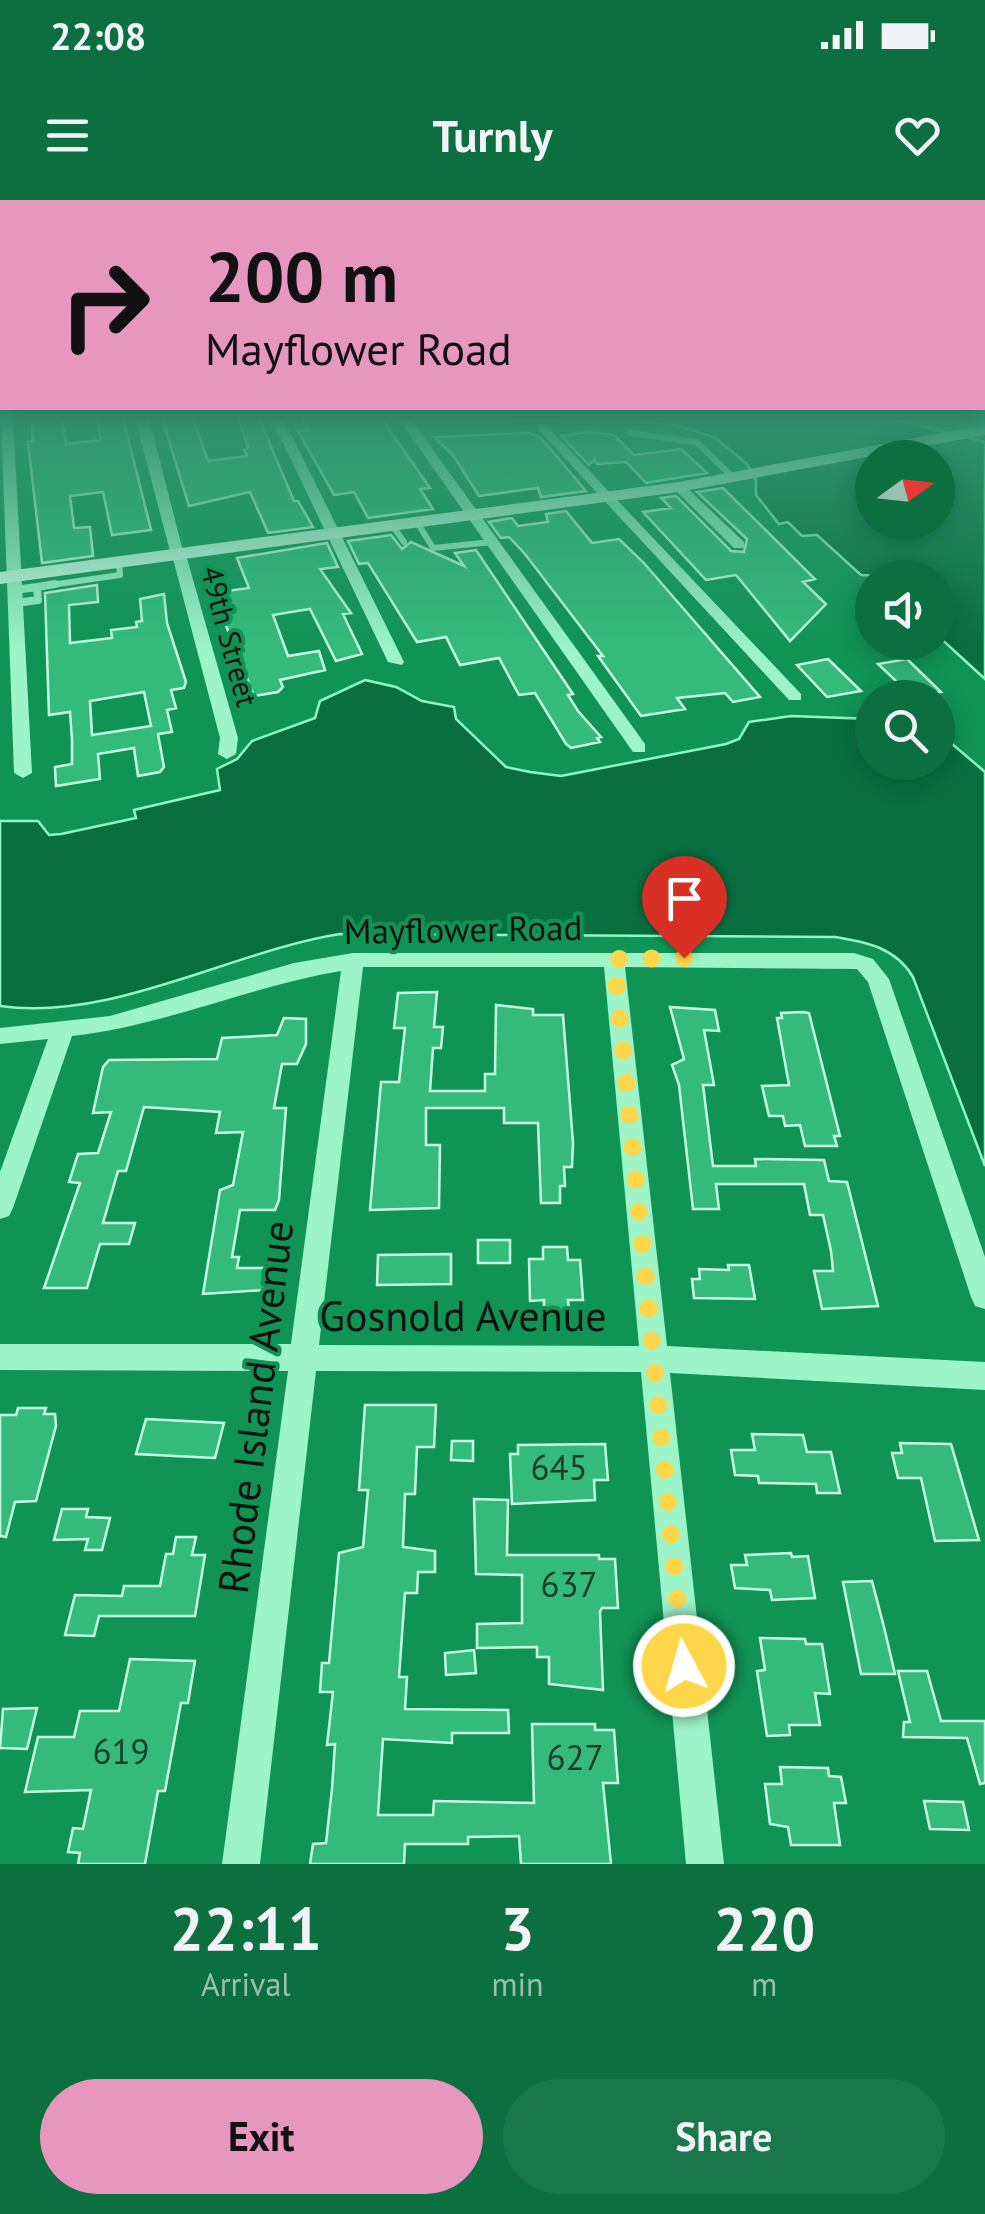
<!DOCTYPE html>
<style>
body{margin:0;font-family:"PT Sans",sans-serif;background:#1a774a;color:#f1f3f6;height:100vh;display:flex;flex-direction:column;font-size:38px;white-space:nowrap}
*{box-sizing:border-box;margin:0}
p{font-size:32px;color:#9ac1b0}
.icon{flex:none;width:55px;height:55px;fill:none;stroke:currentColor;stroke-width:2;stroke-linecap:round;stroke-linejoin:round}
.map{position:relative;height:1664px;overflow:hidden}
.details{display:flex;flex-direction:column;background:#0c6f3f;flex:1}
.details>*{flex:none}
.banner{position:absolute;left:0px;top:0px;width:985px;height:210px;box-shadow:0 5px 25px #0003;background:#e797bd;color:#111;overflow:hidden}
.needle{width:65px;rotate:75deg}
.controls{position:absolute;left:855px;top:240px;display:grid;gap:20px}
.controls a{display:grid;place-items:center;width:100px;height:100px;border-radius:50%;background:#0c6f3f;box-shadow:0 5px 25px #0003;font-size:50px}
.pin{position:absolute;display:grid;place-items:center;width:85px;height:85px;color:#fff;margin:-102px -42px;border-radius:50% 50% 50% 0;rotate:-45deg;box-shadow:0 0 10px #0007}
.pin .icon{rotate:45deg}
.me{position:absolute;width:110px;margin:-55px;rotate:354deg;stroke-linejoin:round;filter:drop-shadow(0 0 8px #0008)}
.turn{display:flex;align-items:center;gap:35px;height:210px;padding:0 40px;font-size:45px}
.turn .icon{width:130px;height:130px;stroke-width:2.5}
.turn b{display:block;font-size:70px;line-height:85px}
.eta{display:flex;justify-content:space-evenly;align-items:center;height:170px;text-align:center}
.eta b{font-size:60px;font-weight:800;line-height:70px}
.action{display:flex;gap:20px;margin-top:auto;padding:20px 40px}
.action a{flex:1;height:115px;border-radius:60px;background:#e797bd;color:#111;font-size:40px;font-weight:800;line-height:115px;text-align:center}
.action a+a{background:#1a774a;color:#f1f3f6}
.status{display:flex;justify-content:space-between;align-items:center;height:70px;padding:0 50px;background:#0c6f3f;direction:ltr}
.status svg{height:28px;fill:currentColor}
header{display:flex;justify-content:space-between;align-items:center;height:130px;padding:0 40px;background:#0c6f3f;font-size:45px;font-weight:800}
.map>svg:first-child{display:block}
</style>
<div class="status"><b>22:08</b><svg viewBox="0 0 49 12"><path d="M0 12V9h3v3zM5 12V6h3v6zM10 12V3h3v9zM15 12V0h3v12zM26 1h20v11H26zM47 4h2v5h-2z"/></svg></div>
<header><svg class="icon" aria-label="menu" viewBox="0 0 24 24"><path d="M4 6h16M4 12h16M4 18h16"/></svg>Turnly<svg class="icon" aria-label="heart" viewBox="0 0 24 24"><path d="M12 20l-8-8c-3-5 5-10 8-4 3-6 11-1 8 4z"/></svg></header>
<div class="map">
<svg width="985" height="1664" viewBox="0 0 985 1664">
<rect width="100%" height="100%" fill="#109454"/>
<path fill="#096f3f" stroke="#8ef7c2" stroke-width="2.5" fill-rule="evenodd" d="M446 218H889L985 242V479L938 436V378L861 375 817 335 802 336 788 322 779 324 756 295V280L748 265 716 238 684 227 650 222ZM872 258H938V322H872Z
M365 480 396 487 422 501 454 507 456 519 506 567 530 572 561 576 726 544 739 539 749 522 791 516 872 519V562H938V533L944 537 985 572V966L913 777C896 748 867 742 835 737L340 734C232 751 111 822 0 806V621H38L49 635 61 634 136 618 134 610 220 590 217 569 237 559 252 541 315 518 320 501Z"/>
<path fill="#34bb79" stroke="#c5fee1" stroke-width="2.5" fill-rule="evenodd" d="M62 218 66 244 101 240 97 218H123L151 330 112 335 103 292 70 296 74 328 90 327 93 356 42 363 28 242 33 241 32 220Z
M162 218H193L208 261 247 256 244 250 248 247 238 218H259L294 301H298L313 327 268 333 250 292 189 306Z
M302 218H381L430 288 420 289 433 309 368 318 354 292 334 295 298 231 308 230Z
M590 232 614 235 634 255 681 249 707 273 646 283 626 262 597 264 594 260 589 265 561 236Z
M529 233 541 238 586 291 541 297 538 288 479 296 453 255 434 237Z
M723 288 815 379 803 382 826 404 790 441 736 375 706 380 643 312 671 308 661 298 676 296 731 351 744 352 747 339 697 292Z
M566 311 592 343 619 339 643 362 760 497 733 502 725 493 677 498 685 509 641 516 598 456H603L525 354 509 337 501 338 489 322 512 318 518 326 548 322 546 314Z
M391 335 402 349 411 342 464 366 455 353 476 350 573 494 568 495 578 511 601 537 597 538 600 542 571 548 566 544 535 493 519 495 499 458 460 465 446 437 417 442 368 363 359 364 348 341Z
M327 343 338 367 320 369 351 413 343 414 362 454 336 461 310 409 273 415 288 456 319 451 325 470 280 480 283 487 278 492 254 496 213 393 249 388 237 358Z
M97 385 98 402 69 405 70 443 112 438 111 430 137 427 136 422 142 421 140 399 164 394 167 423 186 482 184 488 171 490 176 508 167 510 172 532 158 534 164 567 160 572 138 576 134 548 98 554 100 579 56 586 55 567 72 564V540L70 512 49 515 45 393ZM144 492 151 526 92 535 90 501Z
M828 459 861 491 827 497 797 465Z
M907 459 941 492 913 497 878 464Z
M437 792 434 827H443L441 848H433L430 891H485V874H495L496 805 533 809V815H563L573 943 572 967H564L565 986H560V1003H541L538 923H504V908H426V945H440L439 1008 370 1010 381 882H399L405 828H394L398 793Z
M670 807 715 810 719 831 704 830 714 885H703L713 966H756L755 959 824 960 829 981 847 982 878 1106 822 1109 814 1071H833L831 1051 823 1015H810L804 984H716L719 1009H693L679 885 672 865 684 859Z
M803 812 809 813 840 936H834L837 946H805L800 925 785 926 783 916H769L762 886 789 885 777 818H782L781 813Z
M284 818 306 819V844L297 864H282L274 908H286L279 1000 275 1010H240L232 1057H239L237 1068H267L264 1090 203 1094 220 990 233 985 243 932 216 933 220 912 144 907 126 971H118L103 1023H135L129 1044H100L87 1088H44L80 983 69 982 78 954 98 953 111 912 93 913 103 867 109 860 217 859 222 838 277 835Z
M478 1040H510V1063H478Z
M543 1047H567L568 1060H580L583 1100H568L569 1111H544V1100L530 1101 529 1059H543Z
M451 1054V1084L377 1085 378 1055Z
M728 1065H749L755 1099 694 1098 692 1079H700L699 1069 729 1070Z
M365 1205H436L434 1247H417L415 1294H405L403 1347 435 1351V1372H418L417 1393H405L399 1477H407L405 1509 508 1510 509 1533H452V1543L383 1539 378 1615H433L434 1601 534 1603 532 1524H595V1530H614L618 1583H603L611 1664H521L519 1636 468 1637V1644H405L404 1664H310L313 1644 326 1643 332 1589 335 1544 327 1545 333 1492H320L322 1463H329L339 1353 363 1347 368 1290H359Z
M18 1208H46L44 1214H55L56 1226 36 1301 15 1302 6 1337 0 1336V1215H16Z
M146 1219 224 1223 215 1258 136 1254Z
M752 1234 803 1235 807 1252H831L840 1293H817L816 1284 759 1283 758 1276 735 1275 731 1250H755Z
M452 1241H473V1261L451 1260Z
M900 1243 951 1244 979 1340 935 1341 921 1278H898L892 1253H902Z
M605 1244 608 1280H594L595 1300 512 1304 510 1254H518V1245Z
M474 1299 508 1300 507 1355H599V1359H615L618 1408H602L600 1412 603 1490 549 1484V1457H537V1447L477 1448V1424L522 1423V1375L476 1374Z
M62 1309H88L86 1317 110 1318 102 1350H85L88 1339 54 1340Z
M176 1337H196L192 1355H205L195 1416H99L94 1436 65 1435 75 1395 122 1396 124 1386H160L166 1354H173Z
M791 1353 792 1357 808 1356 815 1398 772 1400 770 1390 735 1388 731 1365H747L745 1355Z
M872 1381 884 1427 895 1474H861L843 1382Z
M760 1438 805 1439 806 1444H822L830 1494 815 1493 820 1525H789L790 1535 767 1536 757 1471 765 1470Z
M474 1450 476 1473 446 1475 445 1453Z
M130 1459 195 1461 188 1503H181L165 1591H158L145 1664H78L80 1653 68 1652 73 1628 83 1629 91 1590 25 1592 38 1537H74L80 1511H119Z
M898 1471H927L941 1521H985V1583L980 1584 967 1538 903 1537 904 1522H910Z
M37 1508 27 1549 0 1548 3 1509Z
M780 1567 828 1568 829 1576 841 1577 846 1603H834L840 1645H791L788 1627 770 1624 765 1584H782Z
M924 1601 963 1602 969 1630 930 1629Z"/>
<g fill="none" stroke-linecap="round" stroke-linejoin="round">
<path stroke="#9df4c9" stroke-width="6" d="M630 233 696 242 734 278
M417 322 433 348 492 342
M392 325 404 342
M37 387 120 375 119 363"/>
<path stroke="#9df4c9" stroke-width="8" d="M37 387 55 384
M15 390 37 387 38 400 16 403"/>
<path fill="#9df4c9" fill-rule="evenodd" d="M1 218H13L32 573 23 578 14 573Z
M271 218H283L404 462 402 465 388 462Z
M398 218H410L645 544V552H633Z
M538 225H546L801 494V500H789L538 229Z
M675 284H683L744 342V348H734L675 290Z
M179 351 186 355 238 538 236 554 227 559 218 554 220 538 172 355Z
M353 753H854L873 759 889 779 985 1057V1109L975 1106 971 1097 868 782 857 769 625 767 667 1146 985 1162V1190L670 1173 724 1664H686L641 1172 316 1171 260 1664H222L288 1171 0 1170V1144H291L341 771C250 786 164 826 72 836L13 1008 9 1016 0 1019V972L48 839 0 844V828L110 816 294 763ZM363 767H604L639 1146 319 1145Z"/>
<path fill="#9df4c9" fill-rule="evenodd" d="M135 218H149L185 359 171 355Z"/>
<path fill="#ccfde6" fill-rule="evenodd" d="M985 225V235L679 292 0 384V372L679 282Z"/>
</g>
<linearGradient id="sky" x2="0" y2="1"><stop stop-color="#09512e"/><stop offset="0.48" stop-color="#319472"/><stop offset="1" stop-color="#319472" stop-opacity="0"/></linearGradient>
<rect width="985" height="451" fill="url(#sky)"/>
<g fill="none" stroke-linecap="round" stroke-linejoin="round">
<path stroke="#ffd54a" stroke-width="18" stroke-dasharray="0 32.4" d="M684 758 614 759 684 1466"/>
</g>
<g text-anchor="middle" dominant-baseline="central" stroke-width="8" stroke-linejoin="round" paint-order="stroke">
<g font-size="30" fill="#111" stroke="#109454">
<text transform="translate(230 436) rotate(75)">49th Street</text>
</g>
<g font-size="35" fill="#111" stroke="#109454">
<text transform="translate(463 729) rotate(-1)">Mayflower Road</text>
</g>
<g font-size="35" fill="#1a3c2b">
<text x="559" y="1267">645</text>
<text x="569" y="1384">637</text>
<text x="121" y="1551">619</text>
<text x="575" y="1557">627</text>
</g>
<g font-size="42" fill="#111" stroke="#109454">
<text x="463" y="1115">Gosnold Avenue</text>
<text transform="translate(255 1207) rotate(-83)">Rhode Island Avenue</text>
</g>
</g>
</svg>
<div class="controls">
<a><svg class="needle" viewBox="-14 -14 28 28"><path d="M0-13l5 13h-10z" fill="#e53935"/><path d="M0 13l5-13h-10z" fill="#9ac1b0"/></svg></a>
<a><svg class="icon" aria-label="sound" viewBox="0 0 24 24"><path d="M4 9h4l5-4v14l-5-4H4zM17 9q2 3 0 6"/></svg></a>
<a><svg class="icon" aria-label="search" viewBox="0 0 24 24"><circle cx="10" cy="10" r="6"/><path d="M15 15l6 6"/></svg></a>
</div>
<div class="pin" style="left:684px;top:758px;background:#d93025"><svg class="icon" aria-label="arrive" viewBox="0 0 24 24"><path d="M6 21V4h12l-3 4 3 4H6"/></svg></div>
<svg class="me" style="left:684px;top:1466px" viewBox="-20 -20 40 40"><circle r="17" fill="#ffd54a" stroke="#fff" stroke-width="3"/><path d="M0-11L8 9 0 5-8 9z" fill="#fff"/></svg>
<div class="banner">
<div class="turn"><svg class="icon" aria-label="right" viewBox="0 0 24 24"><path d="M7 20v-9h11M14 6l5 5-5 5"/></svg><div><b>200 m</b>Mayflower Road</div></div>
</div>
</div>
<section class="details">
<div class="eta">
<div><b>22:11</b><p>Arrival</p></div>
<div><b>3</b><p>min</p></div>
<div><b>220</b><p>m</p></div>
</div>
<div class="action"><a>Exit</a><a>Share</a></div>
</section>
